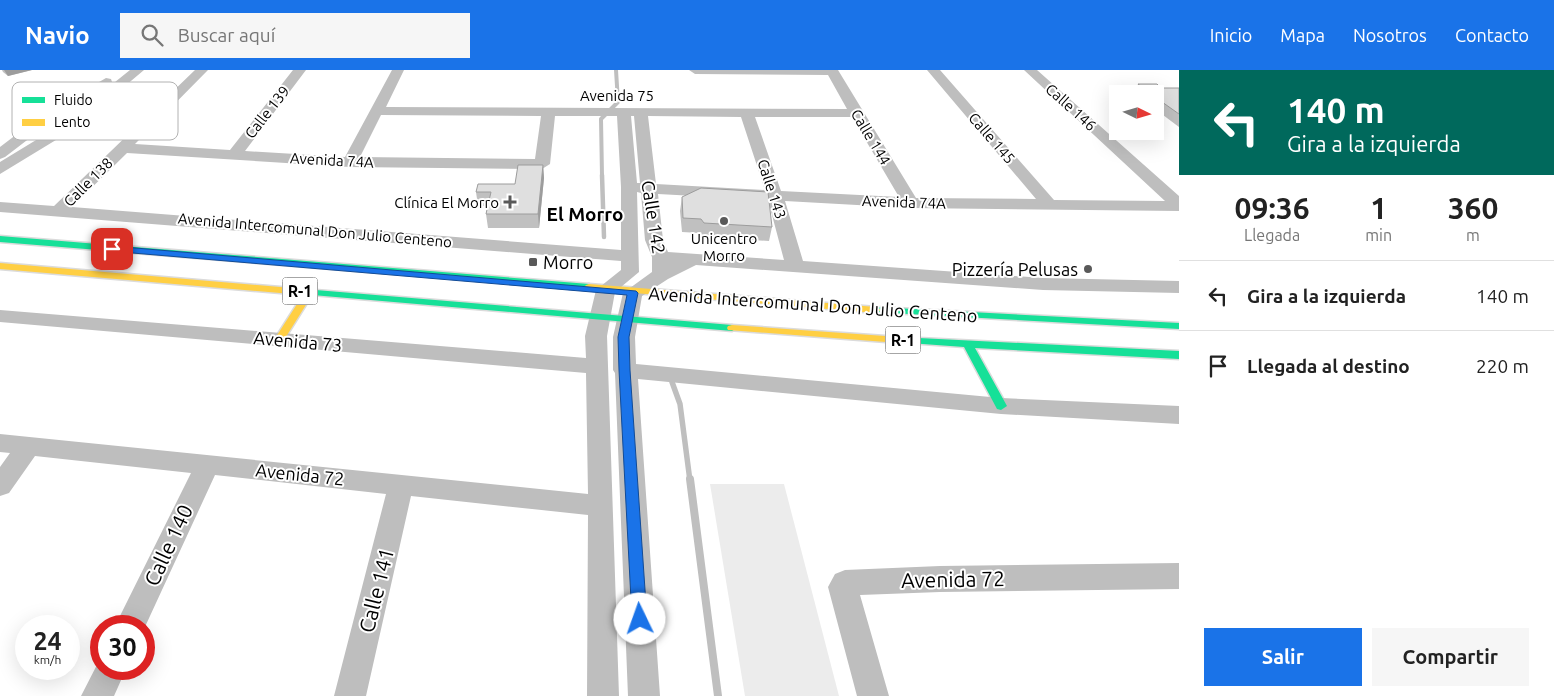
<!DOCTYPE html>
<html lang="es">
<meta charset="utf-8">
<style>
body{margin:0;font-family:Ubuntu,sans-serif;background:#f6f6f6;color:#222;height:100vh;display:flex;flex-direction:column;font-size:19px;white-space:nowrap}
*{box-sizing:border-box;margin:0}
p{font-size:16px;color:#767676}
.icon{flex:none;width:28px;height:28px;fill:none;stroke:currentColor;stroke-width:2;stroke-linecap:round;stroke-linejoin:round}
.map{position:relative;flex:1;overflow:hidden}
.side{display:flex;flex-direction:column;background:#fff;width:375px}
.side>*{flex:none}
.banner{background:#00695c;color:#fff;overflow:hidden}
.needle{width:32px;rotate:95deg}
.tools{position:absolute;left:1109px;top:15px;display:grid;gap:10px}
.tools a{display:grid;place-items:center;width:55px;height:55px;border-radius:0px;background:#fff;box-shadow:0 5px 20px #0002;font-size:25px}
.speed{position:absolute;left:15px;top:545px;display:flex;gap:10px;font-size:25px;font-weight:700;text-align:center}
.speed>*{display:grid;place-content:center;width:65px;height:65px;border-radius:50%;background:#fff;box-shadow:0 5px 20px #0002;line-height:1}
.speed small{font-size:12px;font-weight:400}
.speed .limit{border:8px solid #d22;background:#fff;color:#111}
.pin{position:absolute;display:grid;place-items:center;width:42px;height:42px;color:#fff;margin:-21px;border-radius:10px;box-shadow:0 2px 8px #0006}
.me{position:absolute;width:55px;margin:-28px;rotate:357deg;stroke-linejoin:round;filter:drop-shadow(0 0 4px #0008)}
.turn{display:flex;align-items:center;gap:18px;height:105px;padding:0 25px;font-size:22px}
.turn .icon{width:65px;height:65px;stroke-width:2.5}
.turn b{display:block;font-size:35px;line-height:42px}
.eta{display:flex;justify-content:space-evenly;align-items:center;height:85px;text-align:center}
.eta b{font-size:30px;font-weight:700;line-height:35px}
.cta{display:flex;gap:10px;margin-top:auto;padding:10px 25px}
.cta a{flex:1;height:58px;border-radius:0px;background:#1a73e8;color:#fff;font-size:20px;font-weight:700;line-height:58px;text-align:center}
.cta a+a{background:#f6f6f6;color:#222}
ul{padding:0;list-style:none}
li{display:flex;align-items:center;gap:15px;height:70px;padding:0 25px;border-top:1px solid #e0e0e0}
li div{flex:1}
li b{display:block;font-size:19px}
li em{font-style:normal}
header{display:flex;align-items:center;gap:30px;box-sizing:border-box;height:70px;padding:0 25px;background:#1a73e8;color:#fff}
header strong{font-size:24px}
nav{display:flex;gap:28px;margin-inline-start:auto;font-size:18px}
.search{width:350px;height:45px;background:#f6f6f6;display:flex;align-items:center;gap:12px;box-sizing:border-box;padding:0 18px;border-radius:0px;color:#767676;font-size:19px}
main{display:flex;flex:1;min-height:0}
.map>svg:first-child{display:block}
</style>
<header>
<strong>Navio</strong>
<div class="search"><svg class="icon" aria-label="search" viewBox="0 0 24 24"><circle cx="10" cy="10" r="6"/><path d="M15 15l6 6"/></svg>Buscar aquí</div>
<nav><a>Inicio</a><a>Mapa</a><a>Nosotros</a><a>Contacto</a></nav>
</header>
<main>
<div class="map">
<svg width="1179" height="626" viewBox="0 0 1179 626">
<rect width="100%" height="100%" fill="#fff"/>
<path fill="#ececec" d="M710 414H784L839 626H745Z"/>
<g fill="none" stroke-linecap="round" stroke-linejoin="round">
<path stroke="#bfbfbf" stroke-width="4" d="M602 106 601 49 618 32 616 0"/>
<path stroke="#bfbfbf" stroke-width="4.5" d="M602 105 604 167"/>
<path stroke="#bfbfbf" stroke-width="5.5" d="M672 312 680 334 690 411"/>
<path stroke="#bfbfbf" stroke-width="8" d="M690 409 718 626"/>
<g stroke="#dbdbdb" stroke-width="3">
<path id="fast" d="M0 166 589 214 594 217 589 220 0 172Z
M292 218 732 255 737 258 732 261 289 223 287 221 289 219Z
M876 237 1179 253V259L872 242 871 240 872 238Z
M899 267 1179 281V289L975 278 1007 336 1001 340 997 339 964 277 895 272 894 270 895 268Z"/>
</g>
<g stroke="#dbdbdb" stroke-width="3">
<path id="slow" d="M0 193 292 218 297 221 292 224 0 199Z
M589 214 876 237 881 240 876 243 586 219 584 217 586 215Z
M309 219 314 222 284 270 279 273 275 272 274 270 306 220Z
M732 255 899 267 904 270 899 273 728 260 727 258 728 256Z"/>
</g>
<path fill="#bebebe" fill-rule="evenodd" d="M130 0H144L74 59 0 104V92L64 53Z
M195 0H208L135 74 230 80 293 0H306L245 81 345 87 392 0H404L386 37 847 39 828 5 695 4 689 0H838L916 128 1036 129 927 0H940L1054 130 1165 131 1024 0H1037L1179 126V141L911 138 785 131 803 191 1043 208 1179 211V223L1043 220 696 195 668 209 642 226 635 267 636 294 1001 328 1179 336V354L1001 344 638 309 660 626H628L615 303 613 300V267L623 223 652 202V187L645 170 641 123 637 122 639 202 615 222 607 266 619 626H587L588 445 411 426 366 626H334L386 424 215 405 144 559V556H115L191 403 35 386 9 423 0 426V397L10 383 0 382V364L588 424 586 303 0 252V240L586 288 585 266 596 220 621 200V191L0 142V132L54 136ZM381 45 541 46 535 89 360 87ZM555 46H617L621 117V180L72 137 127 83 350 97 542 99 550 94ZM631 46H634L640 113H637ZM648 46 741 47 765 120 656 114ZM755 47H852L899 127 781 121ZM658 124 768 130 784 190 668 182 663 170Z
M106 8 111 9 112 12 111 15 52 51 5 87 0 89V77L42 45Z
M1179 493V519L940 522 860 525 889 626H857L828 517 835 504 845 500 940 496Z
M101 587V599H126L114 626H81Z"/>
<use href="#fast" fill="#16e098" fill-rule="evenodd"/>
<use href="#slow" fill="#ffcf43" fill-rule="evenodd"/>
</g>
<path fill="#c0c0c0" d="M2 0H32L8 6 3 2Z
M1138 14 1161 18H1179V57L1155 39V24H1136L1134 23Z
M543 95 544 108 539 158H488L486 144 488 136H478L476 122 515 114Z
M682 127 772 157 769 171 702 167 699 163 682 162 680 141Z"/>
<path fill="#9c9c9c" d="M4 0H32L8 6Z
M543 95 544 108 539 158 538 144Z"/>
<path fill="#dfdfdf" stroke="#9c9c9c" d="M1138 14H1157L1161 18H1179V44L1155 27V24H1151Z
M518 95H543L538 144H486L491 122H476L478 114H515Z
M701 118 768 122 772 157 704 153 701 149 683 148 682 127Z"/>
<path fill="#1a73e8" stroke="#114b97" d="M112 176 636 221 638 223 629 267 630 300 647 549 645 554 640 556 634 554 632 549 619 300 618 267 627 225 109 181 108 179Z"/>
<g fill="#595959" stroke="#fff" stroke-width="2">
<path d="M507.5 124.5h5v5h5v5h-5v5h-5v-5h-5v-5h5z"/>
<circle cx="724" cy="151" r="5"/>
<rect x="528" y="187" width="10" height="10" rx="2.5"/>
<circle cx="1088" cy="199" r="5"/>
</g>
<g text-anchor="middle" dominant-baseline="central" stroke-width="4" stroke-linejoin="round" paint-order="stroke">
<g font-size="15" fill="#000" stroke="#fff">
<text x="617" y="25">Avenida 75</text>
<text transform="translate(1071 37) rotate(42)">Calle 146</text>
<text transform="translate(267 42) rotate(-52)">Calle 139</text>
<text transform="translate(871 67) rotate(59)">Calle 144</text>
<text transform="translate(992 68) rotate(49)">Calle 145</text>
<text transform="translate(332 90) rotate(3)">Avenida 74A</text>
<text transform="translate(88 112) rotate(-45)">Calle 138</text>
<text transform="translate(772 119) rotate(72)">Calle 143</text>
<text transform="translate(904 132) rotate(2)">Avenida 74A</text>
<text transform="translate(315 160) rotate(5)">Avenida Intercomunal Don Julio Centeno</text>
</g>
<g font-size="15" fill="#000" stroke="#fff" text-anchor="end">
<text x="499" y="132">Clínica El Morro</text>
<text x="724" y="168" text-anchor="middle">Unicentro<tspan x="724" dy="17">Morro</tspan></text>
</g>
<g fill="#fff" stroke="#4c4c4c" stroke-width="1">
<rect x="282.5" y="207.5" width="35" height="27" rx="4"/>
<rect x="885.5" y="256.5" width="35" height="27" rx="4"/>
</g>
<g font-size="16" font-weight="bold" fill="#000">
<text x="300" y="221">R-1</text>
<text x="903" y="270">R-1</text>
</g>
<g font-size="18" fill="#000" stroke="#fff">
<text transform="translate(654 147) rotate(81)">Calle 142</text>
<text transform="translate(813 234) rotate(4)">Avenida Intercomunal Don Julio Centeno</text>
<text transform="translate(298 271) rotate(5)">Avenida 73</text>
<text transform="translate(300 404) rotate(6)">Avenida 72</text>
</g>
<g font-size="18" fill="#000" stroke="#fff" text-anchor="start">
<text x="543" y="192">Morro</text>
<text x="1078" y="199" text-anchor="end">Pizzería Pelusas</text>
</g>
<g font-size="19" font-weight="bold" fill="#000" stroke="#fff">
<text x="585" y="144">El Morro</text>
</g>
<g font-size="21" fill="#000" stroke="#fff">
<text transform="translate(168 475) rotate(-65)">Calle 140</text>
<text transform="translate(953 509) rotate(-1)">Avenida 72</text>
<text transform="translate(376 520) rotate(-76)">Calle 141</text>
</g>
</g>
<rect x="12" y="12" width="166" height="58" rx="8" fill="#fff" stroke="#b2b2b2" stroke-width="1"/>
<rect x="22" y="27" width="23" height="6" fill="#16e098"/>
<rect x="22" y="49" width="23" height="7" fill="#ffcf43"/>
<g font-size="14" fill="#000">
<text x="54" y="35">Fluido</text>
<text x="54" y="57">Lento</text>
</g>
</svg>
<div class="tools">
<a><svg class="needle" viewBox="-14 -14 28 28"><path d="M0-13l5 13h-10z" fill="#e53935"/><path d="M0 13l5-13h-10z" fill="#767676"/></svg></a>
</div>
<div class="speed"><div>24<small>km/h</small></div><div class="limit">30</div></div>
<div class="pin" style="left:112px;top:179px;background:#d93025"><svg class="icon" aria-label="arrive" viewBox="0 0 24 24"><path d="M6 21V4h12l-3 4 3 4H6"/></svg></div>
<svg class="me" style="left:640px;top:549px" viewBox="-20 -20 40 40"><circle r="19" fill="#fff"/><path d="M0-13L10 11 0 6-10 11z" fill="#1a73e8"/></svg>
</div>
<section class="side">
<div class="banner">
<div class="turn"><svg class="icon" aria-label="left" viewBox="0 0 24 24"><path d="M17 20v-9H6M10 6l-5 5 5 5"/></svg><div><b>140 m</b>Gira a la izquierda</div></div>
</div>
<div class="eta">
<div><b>09:36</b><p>Llegada</p></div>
<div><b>1</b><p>min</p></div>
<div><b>360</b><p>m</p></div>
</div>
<ul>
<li><svg class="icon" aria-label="left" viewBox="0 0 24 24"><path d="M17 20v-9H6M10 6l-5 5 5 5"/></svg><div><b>Gira a la izquierda</b></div><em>140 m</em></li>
<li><svg class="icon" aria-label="arrive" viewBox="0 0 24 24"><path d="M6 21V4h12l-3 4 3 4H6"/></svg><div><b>Llegada al destino</b></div><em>220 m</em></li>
</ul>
<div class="cta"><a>Salir</a><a>Compartir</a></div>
</section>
</main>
